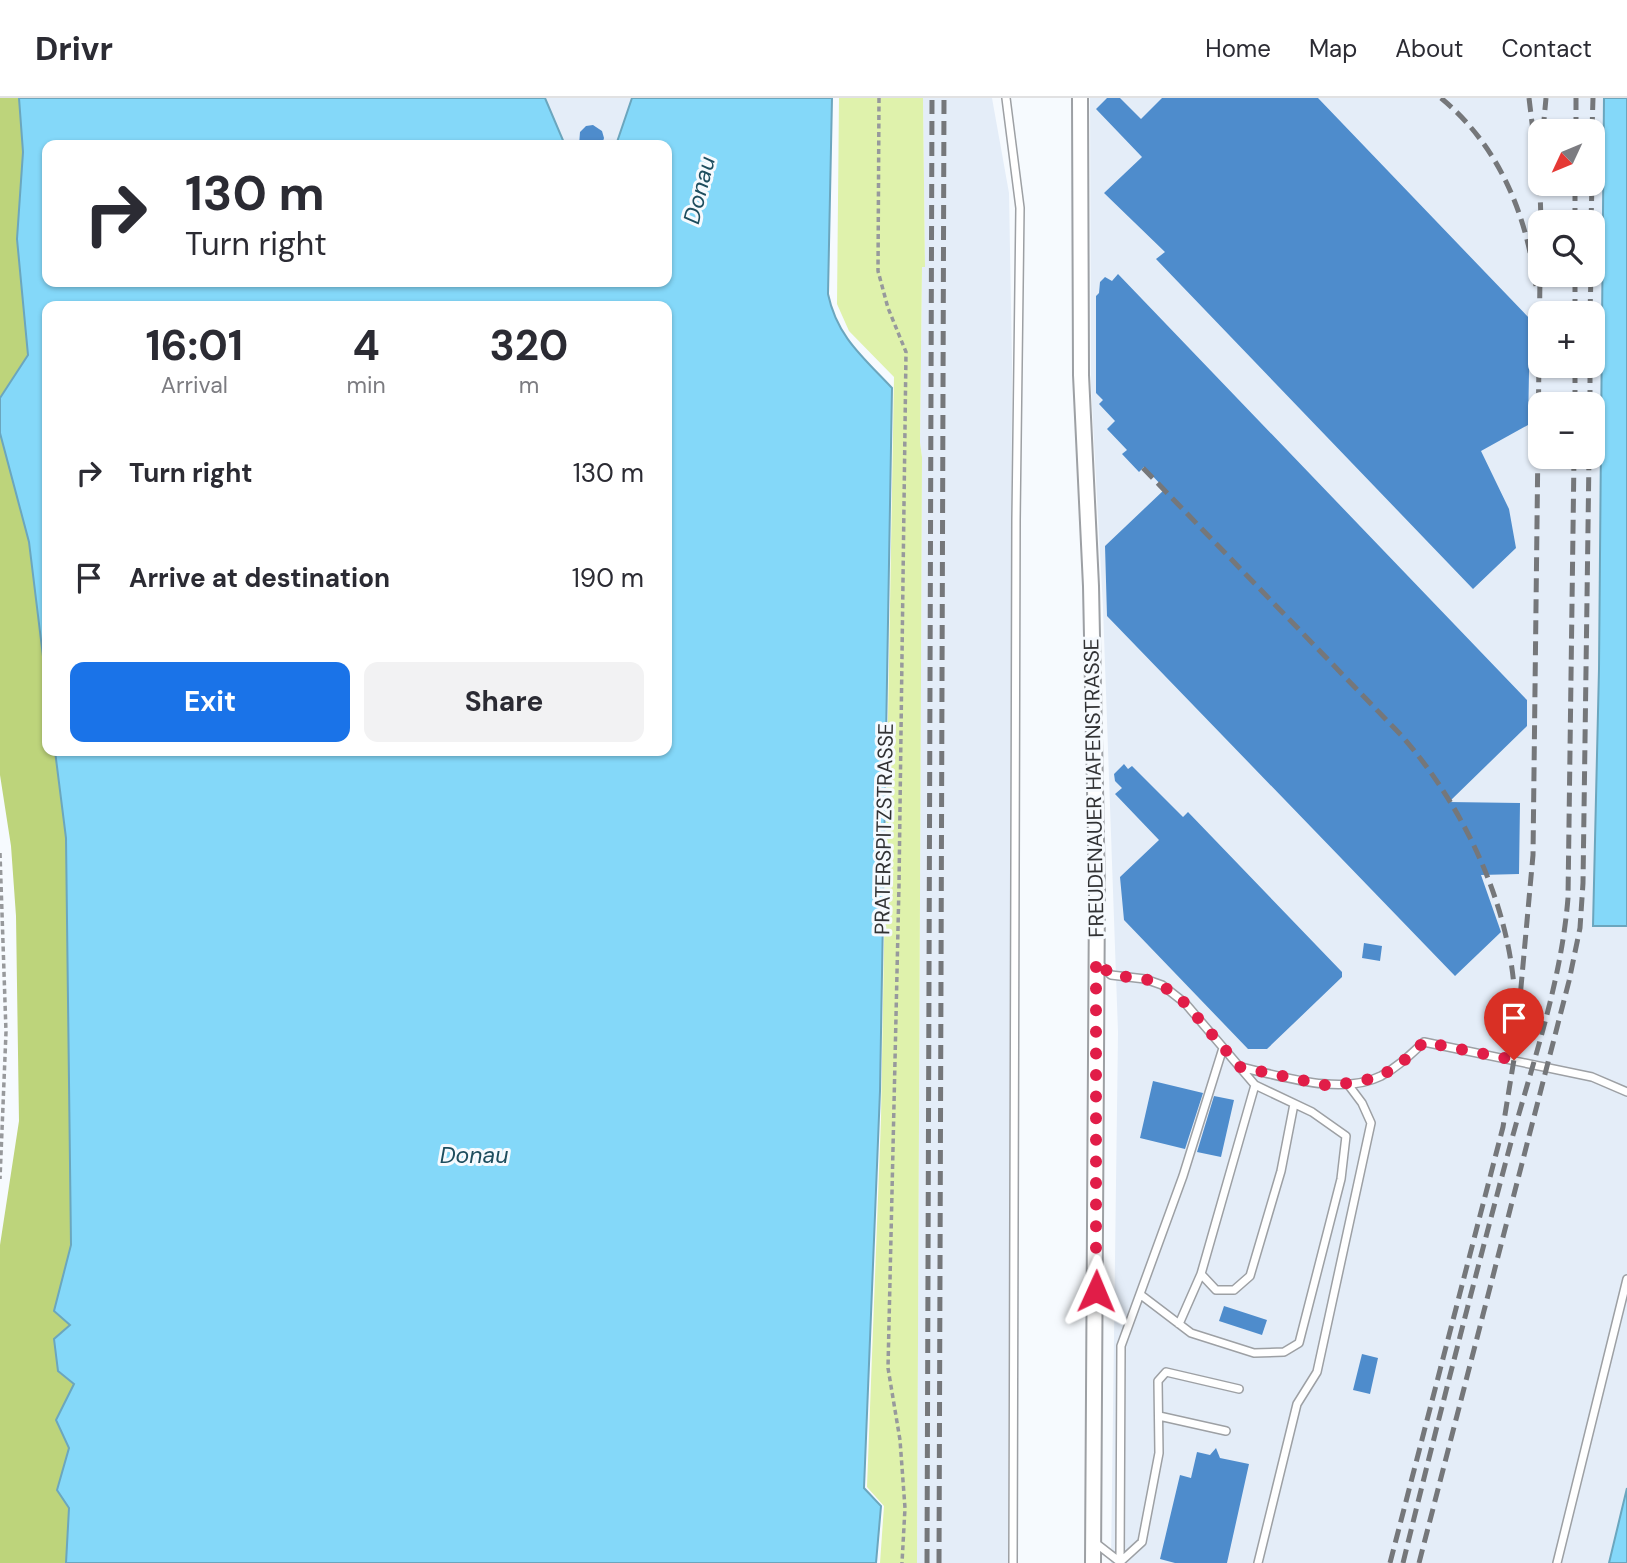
<!DOCTYPE html>
<meta charset="utf-8">
<style>
body{margin:0;font-family:"DM Sans",sans-serif;background:#f2f2f3;color:#2b2b33;height:100vh;display:flex;flex-direction:column;font-size:26px;white-space:nowrap}
*{box-sizing:border-box;margin:0}
p{font-size:23px;color:#7c7c81}
.icon{flex:none;width:38px;height:38px;fill:none;stroke:currentColor;stroke-width:2;stroke-linecap:round;stroke-linejoin:round}
.map{position:relative;flex:1;overflow:hidden}
.drawer{position:absolute;left:42px;top:203px;width:630px;height:455px;display:flex;flex-direction:column;background:#fff;border-radius:14px;box-shadow:0 2px 5px #0004}
.drawer>*{flex:none}
.top-card{position:absolute;left:42px;top:42px;width:630px;height:147px;border-radius:14px;box-shadow:0 2px 5px #0004;background:#fff;color:#2b2b33;overflow:hidden}
.needle{width:46px;rotate:226deg}
.fabs{position:absolute;left:1528px;top:21px;display:grid;gap:14px}
.fabs a{display:grid;place-items:center;width:77px;height:77px;border-radius:14px;background:#fff;box-shadow:0 2px 5px #0004;font-size:35px}
.pin{position:absolute;display:grid;place-items:center;width:60px;height:60px;color:#fff;margin:-72px -30px;border-radius:50% 50% 50% 0;rotate:-45deg;box-shadow:0 0 7px #0007}
.pin .icon{rotate:45deg}
.me{position:absolute;width:77px;margin:-38px;rotate:1deg;stroke-linejoin:round;filter:drop-shadow(0 0 5px #0008)}
.turn{display:flex;align-items:center;gap:24px;height:147px;padding:0 28px;font-size:32px}
.turn .icon{width:91px;height:91px;stroke-width:2.5}
.turn b{display:block;font-size:49px;line-height:60px}
.eta{display:flex;justify-content:space-evenly;align-items:center;height:119px;text-align:center}
.eta b{font-size:42px;font-weight:700;line-height:49px}
.primary-button{display:flex;gap:14px;margin-top:auto;padding:14px 28px}
.primary-button a{flex:1;height:80px;border-radius:14px;background:#1a73e8;color:#fff;font-size:28px;font-weight:700;line-height:80px;text-align:center}
.primary-button a+a{background:#f2f2f3;color:#2b2b33}
ul{padding:0;list-style:none}
li{display:flex;align-items:center;gap:21px;height:105px;padding:0 28px}
li div{flex:1}
li b{display:block;font-size:26px}
li em{font-style:normal}
header{display:flex;align-items:center;gap:42px;box-sizing:border-box;height:98px;padding:0 35px;background:#fff;border-bottom:2px solid #e1e1e2}
header strong{font-size:33px}
nav{display:flex;gap:38px;margin-inline-start:auto;font-size:24px}
.map>svg:first-child{display:block}
</style>
<header>
<strong>Drivr</strong>
<nav><a>Home</a><a>Map</a><a>About</a><a>Contact</a></nav>
</header>
<div class="map">
<svg width="1627" height="1465" viewBox="0 0 1627 1465">
<rect width="100%" height="100%" fill="#f6fafe"/>
<path fill="#e4edf8" fill-rule="evenodd" d="M545 0H632L616 47H565Z
M923 0H992L1009 95 1012 265 1008 1465H917L922 359 920 344 922 169 925 168Z
M1090 0H1604L1599 571 1593 827 1627 828V1390L1609 1465H1111L1118 934 1103 510 1091 288ZM1540 33H1592V86H1540ZM1540 124H1592V177H1540ZM1540 215H1592V268H1540ZM1540 306H1592V359H1540Z"/>
<path fill="#dff2ac" d="M839 0H923L925 169H922L920 344 922 359 917 1465H880L884 1408 867 1389 881 1021 894 279 849 233 837 206Z"/>
<path fill="#bdd47b" d="M0 0H19L23 54 17 141 28 257 0 300Z
M0 335 29 444 47 591V653H55L66 740 71 1147 54 1213 70 1227 74 1286 56 1322 69 1350 58 1392 69 1410 66 1465H0V1147L19 1023 16 818 11 748 0 677Z"/>
<path fill="#84d8f9" stroke="#6ba6be" stroke-width="2" d="M19 0H545L565 47H47V184H667V47H616L632 0H832L828 196C837 239 864 260 892 290L880 993 864 1390 881 1408 876 1465H66L69 1410 57 1392 69 1350 56 1322 74 1286 58 1273 54 1241 70 1227 54 1213 71 1147 66 740 55 653H667V208H47V591L29 444 0 335V300L28 257 17 141 23 54Z
M1604 0H1627V828H1593L1599 571Z
M1627 1390V1465H1609Z"/>
<path fill="#4e8ccc" d="M1107 0H1120L1141 21 1162 0H1318L1530 221 1528 327 1481 353 1509 411 1516 450 1473 491 1156 161 1165 154 1104 95 1142 59 1096 11Z
M593 27 602 33 604 40 602 47H579L580 34 586 28Z
M1118 176 1527 602V628L1449 704 1520 705 1519 776 1481 777 1501 834 1455 878 1107 518 1105 448 1165 391 1144 369 1139 374 1122 356 1127 352 1107 331 1115 323 1099 306 1103 302 1096 295V198L1099 195 1100 184 1105 179 1112 183Z
M1124 666 1128 671 1132 668 1183 719 1188 714 1342 874V879L1267 951H1248L1124 822 1120 779 1159 742 1115 696 1122 690 1115 683 1114 676Z
M1364 845 1382 848 1380 863 1362 860Z
M1153 983 1203 995 1185 1051 1140 1040Z
M1214 998 1234 1002 1221 1059 1197 1054Z
M1224 1208 1267 1222 1262 1237 1219 1223Z
M1362 1256 1378 1260 1370 1296 1353 1292Z
M1216 1350 1220 1360 1249 1366 1227 1465H1175L1160 1461 1180 1377 1191 1380 1197 1354 1210 1357Z"/>
<g fill="none" stroke-linecap="round" stroke-linejoin="round">
<g stroke="#9da0a4" stroke-width="10">
<path id="service" d="M1006 0 1020 110 1016 422 1013 1465
M1099 866 1111 877 1145 881 1162 887 1185 905 1255 987 1312 1014 1346 1038 1341 1081 1299 1245 1284 1254 1254 1255 1191 1235 1141 1197
M1240 969C1282 978 1341 998 1381 978 1398 969 1410 957 1424 944L1592 979 1627 994
M1201 1176 1216 1192H1234L1250 1178 1281 1073 1294 1006
M1179 1226 1201 1176 1255 987
M1159 1318 1226 1333
M1093 1443 1120 1464
M1120 1464 1121 1248 1183 1078 1223 950
M1119 1465 1142 1444 1159 1355 1158 1283 1166 1274 1239 1291
M1258 1465 1297 1306 1317 1274 1371 1025 1362 1005 1347 985
M1557 1465 1627 1181"/>
</g>
<g stroke="#9da0a4" stroke-width="18">
<path id="minor" d="M1080 0 1081 277 1091 488 1097 792 1093 1465"/>
</g>
<path stroke="#97999c" stroke-width="3.5" stroke-dasharray="5 3.5" stroke-linecap="butt" d="M879 0 878 173 888 210 906 254 899 787 888 1270 900 1342 905 1410 902 1465
M0 755 6 934 0 1081"/>
<use href="#service" stroke="#fff" stroke-width="7"/>
<use href="#minor" stroke="#fff" stroke-width="14"/>
<path stroke="#75777a" stroke-width="5" stroke-dasharray="14 7" stroke-linecap="butt" d="M1441 0C1499 48 1526 115 1536 188
M1529 0 1540 91 1541 124
M1543 33 1546 0
M1576 33V0
M1592 33 1593 0
M1575 124V86
M1591 124 1592 86
M1575 215V177
M1590 215 1591 177
M1575 306V268
M1590 306V268
M1143 370 1401 637C1461 705 1506 798 1514 888
M927 1465 932 0
M939 1465 944 0
M1390 1465 1503 1029 1515 955 1533 757 1540 177
M1403 1465C1437 1326 1473 1187 1510 1048 1532 966 1561 886 1568 800L1574 359
M1419 1465 1569 883 1580 830 1583 785 1589 359"/>
</g>
<g fill="none" stroke-linecap="round" stroke-linejoin="round">
<path stroke="#e11d48" stroke-width="12" stroke-dasharray="0 21.6" d="M1096 1193V862L1111 877 1145 881 1162 887 1185 905 1240 969 1329 988 1377 980 1398 968 1424 944 1514 962"/>
</g>
<g text-anchor="middle" dominant-baseline="central" stroke-width="6" stroke-linejoin="round" paint-order="stroke">
<g font-size="21" fill="#313234" stroke="#f6fafe">
<text transform="translate(1094 690) rotate(-91)">FREUDENAUER HAFENSTRASSE</text>
<text transform="translate(884 731) rotate(-89)">PRATERSPITZSTRASSE</text>
</g>
<g font-size="23" font-style="italic" fill="#1d4d5e" stroke="#f6fafe">
<text transform="translate(699 92) rotate(-76)">Donau</text>
<text x="474" y="1057">Donau</text>
</g>
</g>
</svg>
<div class="fabs">
<a><svg class="needle" viewBox="-14 -14 28 28"><path d="M0-13l5 13h-10z" fill="#e53935"/><path d="M0 13l5-13h-10z" fill="#7c7c81"/></svg></a>
<a><svg class="icon" aria-label="search" viewBox="0 0 24 24"><circle cx="10" cy="10" r="6"/><path d="M15 15l6 6"/></svg></a>
<a>+</a>
<a>−</a>
</div>
<div class="pin" style="left:1514px;top:962px;background:#d93025"><svg class="icon" aria-label="arrive" viewBox="0 0 24 24"><path d="M6 21V4h12l-3 4 3 4H6"/></svg></div>
<svg class="me" style="left:1096px;top:1193px" viewBox="-20 -20 40 40"><path d="M0-17L14 15 0 8-14 15z" fill="#e11d48" stroke="#fff" stroke-width="4"/></svg>
<div class="top-card">
<div class="turn"><svg class="icon" aria-label="right" viewBox="0 0 24 24"><path d="M7 20v-9h11M14 6l5 5-5 5"/></svg><div><b>130 m</b>Turn right</div></div>
</div>
<section class="drawer">
<div class="eta">
<div><b>16:01</b><p>Arrival</p></div>
<div><b>4</b><p>min</p></div>
<div><b>320</b><p>m</p></div>
</div>
<ul>
<li><svg class="icon" aria-label="right" viewBox="0 0 24 24"><path d="M7 20v-9h11M14 6l5 5-5 5"/></svg><div><b>Turn right</b></div><em>130 m</em></li>
<li><svg class="icon" aria-label="arrive" viewBox="0 0 24 24"><path d="M6 21V4h12l-3 4 3 4H6"/></svg><div><b>Arrive at destination</b></div><em>190 m</em></li>
</ul>
<div class="primary-button"><a>Exit</a><a>Share</a></div>
</section>
</div>
